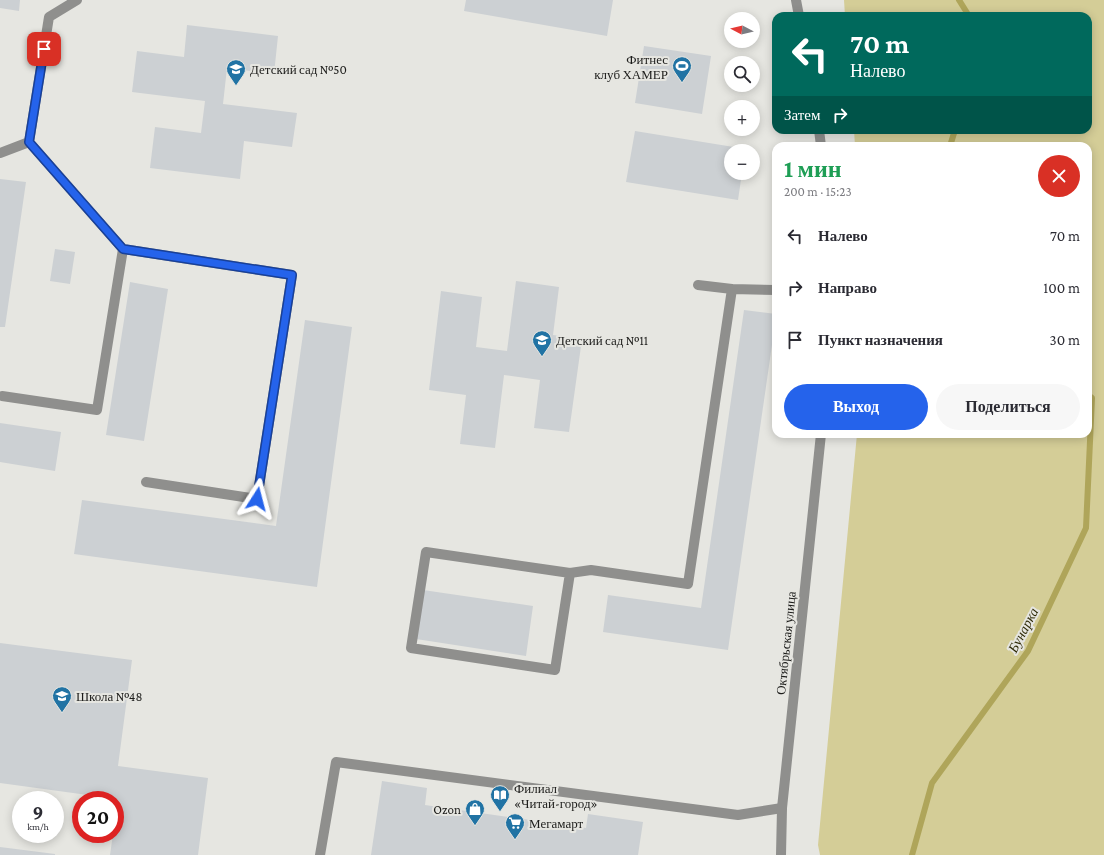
<!DOCTYPE html>
<html lang="ru">
<meta charset="utf-8">
<style>
body{margin:0;font-family:"Crimson Pro",serif;background:#f7f7f7;color:#2b2b33;height:100vh;display:flex;flex-direction:column;font-size:15px;white-space:nowrap}
*{box-sizing:border-box;margin:0}
p{font-size:13px;color:#7c7c81}
.icon{flex:none;width:22px;height:22px;fill:none;stroke:currentColor;stroke-width:2;stroke-linecap:round;stroke-linejoin:round}
.map{position:relative;flex:1;overflow:hidden}
.drawer{position:absolute;left:772px;top:142px;width:320px;height:296px;display:flex;flex-direction:column;background:#fff;border-radius:12px;box-shadow:0 2px 10px #0003}
.drawer>*{flex:none}
.guide{position:absolute;left:772px;top:12px;width:320px;height:122px;border-radius:12px;box-shadow:0 2px 10px #0003;background:#00695c;color:#fff;overflow:hidden}
.needle{width:26px;rotate:277deg}
.fabs{position:absolute;left:724px;top:12px;display:grid;gap:8px}
.fabs a{display:grid;place-items:center;width:36px;height:36px;border-radius:50%;background:#fff;box-shadow:0 2px 10px #0003;font-size:20px}
.speed{position:absolute;left:12px;top:791px;display:flex;gap:8px;font-size:20px;font-weight:700;text-align:center}
.speed>*{display:grid;place-content:center;width:52px;height:52px;border-radius:50%;background:#fff;box-shadow:0 2px 10px #0003;line-height:1}
.speed small{font-size:10px;font-weight:400}
.speed .limit{border:6px solid #d22;background:#fff;color:#111}
.pin{position:absolute;display:grid;place-items:center;width:34px;height:34px;color:#fff;margin:-17px;border-radius:8px;box-shadow:0 2px 6px #0006}
.me{position:absolute;width:44px;margin:-22px;rotate:9deg;stroke-linejoin:round;filter:drop-shadow(0 0 3px #0008)}
.turn{display:flex;align-items:center;gap:14px;height:84px;padding:0 12px;font-size:18px}
.turn .icon{width:52px;height:52px;stroke-width:2.5}
.turn b{display:block;font-size:28px;line-height:34px}
.then{display:flex;align-items:center;height:38px;padding:0 12px;background:#0003;gap:8px;font-size:15px}
.round{display:grid;place-items:center;flex:none;width:42px;height:42px;border-radius:21px;background:#f7f7f7}
.overview{display:flex;align-items:center;justify-content:space-between;height:68px;padding:0 12px}
h1{font-size:24px;font-weight:700;line-height:30px;color:#1e9e55}
.action{display:flex;gap:8px;margin-top:auto;padding:8px 12px}
.action a{flex:1;height:46px;border-radius:24px;background:#2563eb;color:#fff;font-size:16px;font-weight:700;line-height:46px;text-align:center}
.action a+a{background:#f7f7f7;color:#2b2b33}
ul{padding:0;list-style:none}
li{display:flex;align-items:center;gap:12px;height:52px;padding:0 12px}
li div{flex:1}
li b{display:block;font-size:15px}
li em{font-style:normal}
.map>svg:first-child{display:block}
</style>
<div class="map">
<svg width="1104" height="855" viewBox="0 0 1104 855">
<rect width="100%" height="100%" fill="#e6e6e1"/>
<path fill="#d4cd97" d="M844 0H1104V855H820L818 845 857 434H1088V146H855L854 130H1088V16H845Z"/>
<g fill="none" stroke-linecap="round" stroke-linejoin="round">
<path stroke="#afa55a" stroke-width="6" d="M959 0 969 16
M950 146 955 130
M912 855 932 783 1028 651 1086 528 1092 398 1088 395"/>
</g>
<path fill="#ccd0d3" d="M0 0H20L19 11 0 8Z
M466 0H613L607 36 464 11Z
M187 25 278 36 274 74 227 68 223 104 297 113 292 147 244 141 240 179 150 168 155 127 201 133 205 101 132 92 137 51 184 57Z
M644 46 711 56 702 114 635 103Z
M635 131 746 149V151H731V173H742L738 200 626 182Z
M0 179 26 182 5 327H0Z
M55 249 75 252 70 284 50 281Z
M516 281 559 287 553 335 582 339 569 432 534 428 540 380 504 375 495 448 460 444 466 395 429 390 441 291 482 297 476 347 507 351Z
M130 282 168 289 144 441 106 435Z
M744 310 776 314V317L728 650 603 632 608 595 701 608Z
M305 320 352 327 317 587 74 554 82 500 276 526Z
M0 423 61 432 55 471 0 462Z
M423 590 533 606 526 656 416 639Z
M0 643 132 660 118 766 208 778 198 855H110L113 834H115V816L117 799 0 783Z
M382 781 427 788 425 805 586 828 588 814 643 822 638 855H371Z
M0 847 55 854V855H0Z"/>
<g fill="none" stroke-linecap="round" stroke-linejoin="round">
<path stroke="#8f8f8d" stroke-width="10" d="M0 153 29 142 49 17 77 0
M123 249 292 275 257 499 146 482
M698 285 732 289
M2 396 97 410 123 249 29 142
M570 573 555 670 411 648 426 552 570 573 591 570 688 584 732 289 776 290
M320 855 336 762 738 815 782 808"/>
<path stroke="#8f8f8d" stroke-width="10" d="M796 0 799 16
M819 130 821 146
M781 855 782 808 821 434"/>
</g>
<g fill="none" stroke-linecap="round" stroke-linejoin="round">
<g stroke="#184099" stroke-width="10">
<path id="route" d="M44 49 29 142 123 249 292 275 257 499"/>
</g>
<use href="#route" stroke="#2563eb" stroke-width="7"/>
</g>
<defs>
<g id="stadium-pin" transform="scale(1)"><path d="M0 17L-7.5 6A9.5 9.5 0 1 1 7.5 6Z" fill="#2173a4" stroke="#e6e6e1"/><path d="M0-5a6.5 5 0 1 0 0 10a6.5 5 0 1 0 0-10ZM-3.5-1.8h7v3.6h-7Z" fill="#fff"/></g>
<g id="school-pin" transform="scale(1)"><path d="M0 17L-7.5 6A9.5 9.5 0 1 1 7.5 6Z" fill="#2173a4" stroke="#e6e6e1"/><path d="M0-5L7-2L0 1L-7-2ZM-4 1L0 2.5L4 1V4Q0 6-4 4Z" fill="#fff"/></g>
<g id="library-pin" transform="scale(1)"><path d="M0 17L-7.5 6A9.5 9.5 0 1 1 7.5 6Z" fill="#2173a4" stroke="#e6e6e1"/><path d="M-6-4Q-3-5.5-.7-3.5V5Q-3 3-6 4ZM6-4Q3-5.5 .7-3.5V5Q3 3 6 4Z" fill="#fff"/></g>
<g id="shop-pin" transform="scale(1)"><path d="M0 17L-7.5 6A9.5 9.5 0 1 1 7.5 6Z" fill="#2173a4" stroke="#e6e6e1"/><path d="M-5-2.5h2.3a2.7 3.5 0 0 1 5.4 0H5L5.5 6h-11ZM-1.5-2.5h3a1.5 2.3 0 0 0-3 0Z" fill="#fff"/></g>
<g id="supermarket-pin" transform="scale(1)"><path d="M0 17L-7.5 6A9.5 9.5 0 1 1 7.5 6Z" fill="#2173a4" stroke="#e6e6e1"/><path d="M-6-5.5h2.5l.6 2H6L4.5 2H-2.5L-4.4-4H-6ZM-1.5 3.2a1.3 1.3 0 1 0 .1 0ZM3 3.2a1.3 1.3 0 1 0 .1 0Z" fill="#fff"/></g>
</defs>
<g fill-rule="evenodd">
<use href="#stadium-pin" x="682" y="66"/>
<use href="#school-pin" x="236" y="69"/>
<use href="#school-pin" x="542" y="340"/>
<use href="#school-pin" x="62" y="696"/>
<use href="#library-pin" x="500" y="795"/>
<use href="#shop-pin" x="475" y="809"/>
<use href="#supermarket-pin" x="515" y="823"/>
</g>
<g text-anchor="middle" dominant-baseline="central" stroke-width="4" stroke-linejoin="round" paint-order="stroke">
<g font-size="13" fill="#1c1c1a" stroke="#e6e6e1" text-anchor="start">
<text x="668" y="59" text-anchor="end">Фитнес<tspan x="668" dy="15">клуб ХАМЕР</tspan></text>
<text x="250" y="69">Детский сад №50</text>
<text x="556" y="340">Детский сад №11</text>
<text x="76" y="696">Школа №48</text>
<text x="514" y="788">Филиал<tspan x="514" dy="15">«Читай-город»</tspan></text>
<text x="461" y="809" text-anchor="end">Ozon</text>
<text x="529" y="823">Мегамарт</text>
</g>
<g font-size="13" fill="#1c1c1a" stroke="#e6e6e1">
<text transform="translate(786 643) rotate(-84)">Октябрьская улица</text>
</g>
<g font-size="14" font-style="italic" fill="#2e2a07" stroke="#e6e6e1">
<text transform="translate(1023 630) rotate(-62)">Бунарка</text>
</g>
</g>
</svg>
<div class="fabs">
<a><svg class="needle" viewBox="-14 -14 28 28"><path d="M0-13l5 13h-10z" fill="#e53935"/><path d="M0 13l5-13h-10z" fill="#7c7c81"/></svg></a>
<a><svg class="icon" aria-label="search" viewBox="0 0 24 24"><circle cx="10" cy="10" r="6"/><path d="M15 15l6 6"/></svg></a>
<a>+</a>
<a>−</a>
</div>
<div class="speed"><div>9<small>km/h</small></div><div class="limit">20</div></div>
<div class="pin" style="left:44px;top:49px;background:#d93025"><svg class="icon" aria-label="arrive" viewBox="0 0 24 24"><path d="M6 21V4h12l-3 4 3 4H6"/></svg></div>
<svg class="me" style="left:257px;top:499px" viewBox="-20 -20 40 40"><path d="M0-17L14 15 0 8-14 15z" fill="#2563eb" stroke="#fff" stroke-width="4"/></svg>
<div class="guide">
<div class="turn"><svg class="icon" aria-label="left" viewBox="0 0 24 24"><path d="M17 20v-9H6M10 6l-5 5 5 5"/></svg><div><b>70 m</b>Налево</div></div>
<div class="then">Затем<svg class="icon" aria-label="right" viewBox="0 0 24 24"><path d="M7 20v-9h11M14 6l5 5-5 5"/></svg></div>
</div>
<section class="drawer">
<div class="overview"><div><h1>1 мин</h1><p>200 m · 15:23</p></div><a class="round" style="background:#d93025;color:#fff"><svg class="icon" aria-label="close" viewBox="0 0 24 24"><path d="M6 6l12 12M18 6L6 18"/></svg></a></div>
<ul>
<li><svg class="icon" aria-label="left" viewBox="0 0 24 24"><path d="M17 20v-9H6M10 6l-5 5 5 5"/></svg><div><b>Налево</b></div><em>70 m</em></li>
<li><svg class="icon" aria-label="right" viewBox="0 0 24 24"><path d="M7 20v-9h11M14 6l5 5-5 5"/></svg><div><b>Направо</b></div><em>100 m</em></li>
<li><svg class="icon" aria-label="arrive" viewBox="0 0 24 24"><path d="M6 21V4h12l-3 4 3 4H6"/></svg><div><b>Пункт назначения</b></div><em>30 m</em></li>
</ul>
<div class="action"><a>Выход</a><a>Поделиться</a></div>
</section>
</div>
